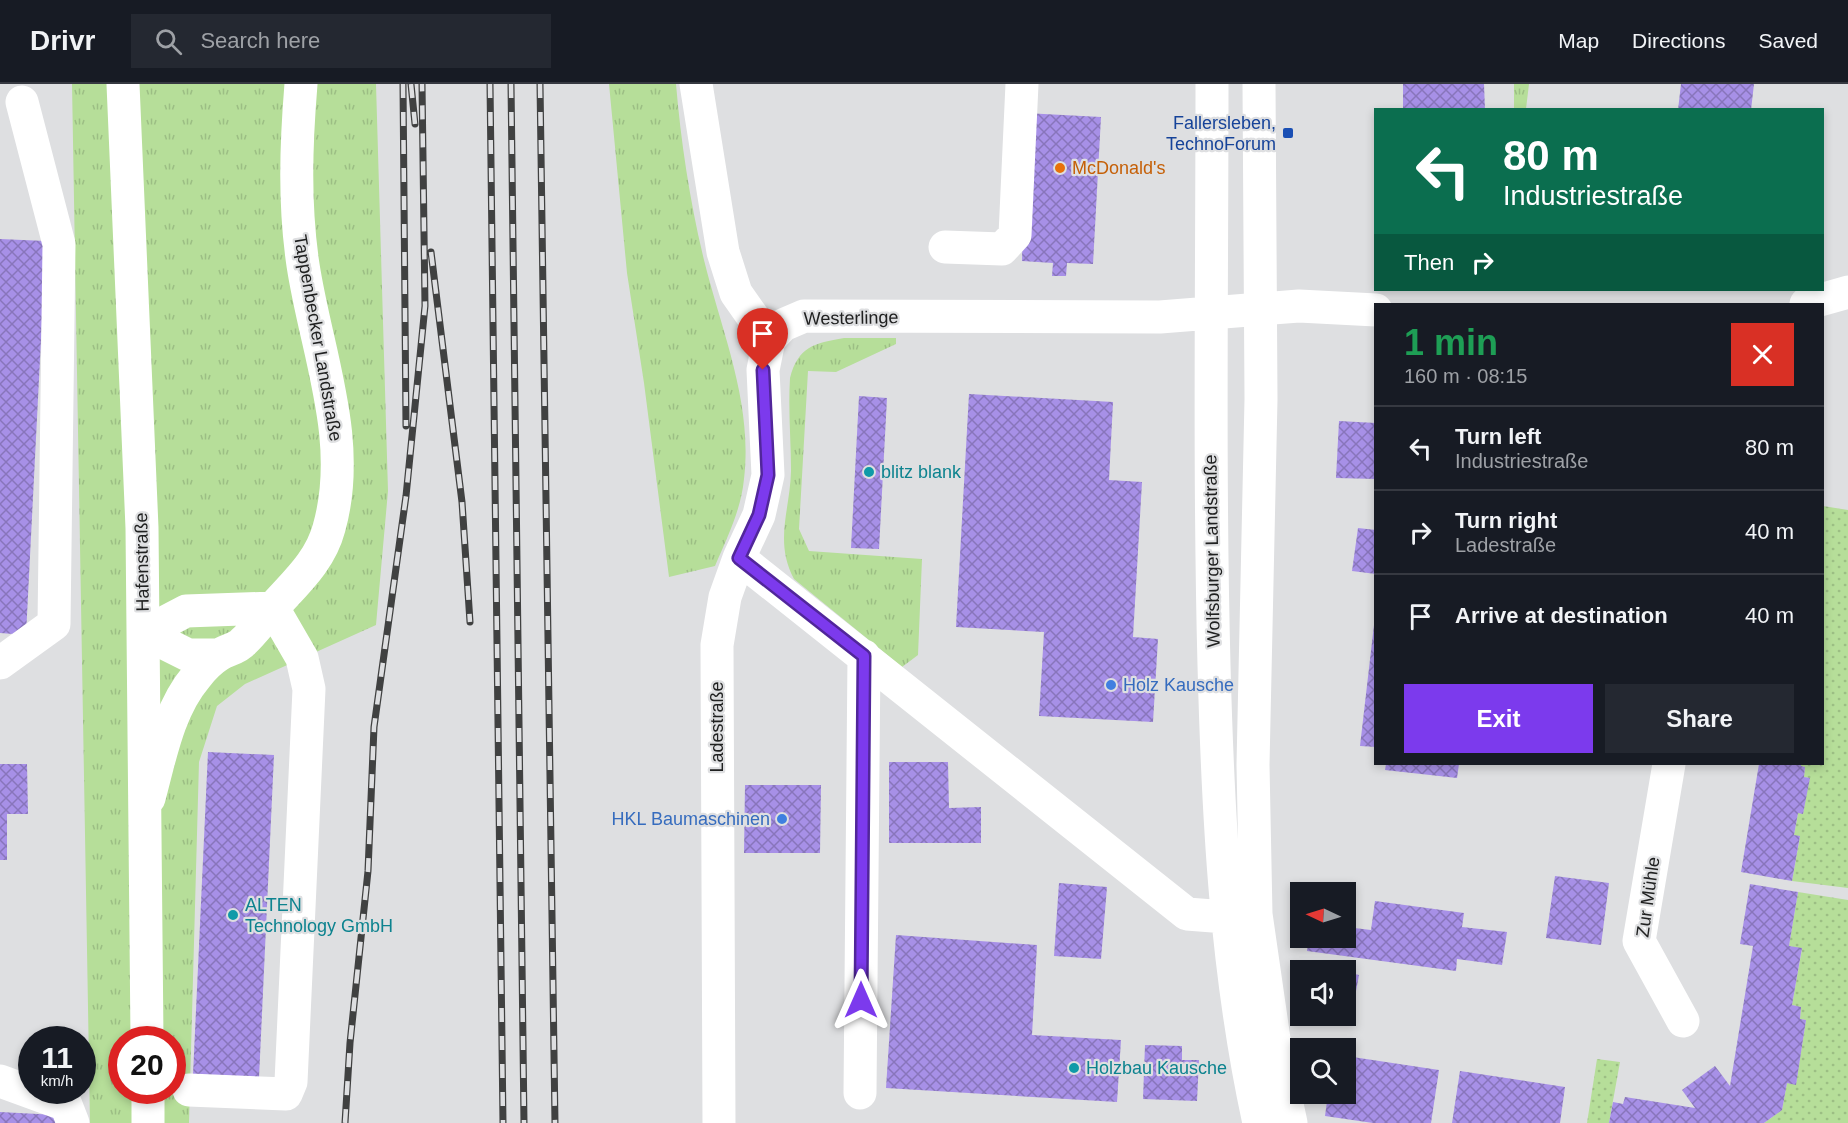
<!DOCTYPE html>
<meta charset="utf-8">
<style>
body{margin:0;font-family:Arial,sans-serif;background:#242831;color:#f1f3f6;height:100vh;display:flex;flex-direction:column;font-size:22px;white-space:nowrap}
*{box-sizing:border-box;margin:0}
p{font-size:20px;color:#9ea1a6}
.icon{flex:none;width:33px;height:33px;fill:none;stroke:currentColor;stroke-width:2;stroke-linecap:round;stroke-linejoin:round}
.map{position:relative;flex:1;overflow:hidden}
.details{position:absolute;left:1374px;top:219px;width:450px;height:462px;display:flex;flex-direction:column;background:#171b24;border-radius:0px;box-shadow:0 3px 9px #0003}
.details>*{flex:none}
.banner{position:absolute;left:1374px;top:24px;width:450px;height:183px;border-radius:0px;box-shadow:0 3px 9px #0003;background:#0b6e4f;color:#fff;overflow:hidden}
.needle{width:39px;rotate:274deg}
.fabs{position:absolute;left:1290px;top:798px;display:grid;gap:12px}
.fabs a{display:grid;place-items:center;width:66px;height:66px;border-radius:0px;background:#171b24;box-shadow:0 3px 9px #0003;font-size:30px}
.speed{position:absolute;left:18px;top:942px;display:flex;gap:12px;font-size:30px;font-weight:700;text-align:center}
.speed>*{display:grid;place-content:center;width:78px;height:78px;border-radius:50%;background:#171b24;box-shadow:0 3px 9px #0003;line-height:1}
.speed small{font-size:15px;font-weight:400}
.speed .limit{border:9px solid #d22;background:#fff;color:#111}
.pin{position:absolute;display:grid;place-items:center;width:51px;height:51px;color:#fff;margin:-62px -26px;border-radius:50% 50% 50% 0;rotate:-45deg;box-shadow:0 0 6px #0007}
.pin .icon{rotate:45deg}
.me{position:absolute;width:66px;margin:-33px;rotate:0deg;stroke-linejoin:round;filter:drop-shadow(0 0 4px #0008)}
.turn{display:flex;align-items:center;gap:21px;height:126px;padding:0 30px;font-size:27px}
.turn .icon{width:78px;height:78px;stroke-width:2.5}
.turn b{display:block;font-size:42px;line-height:51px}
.then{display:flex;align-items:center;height:57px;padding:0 30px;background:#0003;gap:12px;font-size:22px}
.round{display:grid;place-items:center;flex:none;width:63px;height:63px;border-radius:0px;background:#242831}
.summary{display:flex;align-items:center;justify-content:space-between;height:102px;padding:0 30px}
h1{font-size:36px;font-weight:600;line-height:45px;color:#1e9e55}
.action{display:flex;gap:12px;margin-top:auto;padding:12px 30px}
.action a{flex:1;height:69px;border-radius:0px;background:#7c3aed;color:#fff;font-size:24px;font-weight:600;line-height:69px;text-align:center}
.action a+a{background:#242831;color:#f1f3f6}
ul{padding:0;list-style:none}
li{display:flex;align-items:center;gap:18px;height:84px;padding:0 30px;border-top:2px solid #363941}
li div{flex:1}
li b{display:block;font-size:22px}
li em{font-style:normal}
header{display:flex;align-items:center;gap:36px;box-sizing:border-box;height:84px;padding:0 30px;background:#171b24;border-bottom:2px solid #363941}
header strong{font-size:28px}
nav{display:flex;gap:33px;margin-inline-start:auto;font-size:21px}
.search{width:420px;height:54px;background:#242831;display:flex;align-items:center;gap:15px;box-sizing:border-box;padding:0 21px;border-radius:0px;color:#9ea1a6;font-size:22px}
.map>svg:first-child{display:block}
</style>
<header>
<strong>Drivr</strong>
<div class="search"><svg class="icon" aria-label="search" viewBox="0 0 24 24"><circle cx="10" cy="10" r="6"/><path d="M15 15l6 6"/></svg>Search here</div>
<nav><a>Map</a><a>Directions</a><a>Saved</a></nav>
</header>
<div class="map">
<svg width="1848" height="1039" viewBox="0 0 1848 1039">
<defs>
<pattern id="grass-tufts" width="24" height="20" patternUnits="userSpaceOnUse" patternTransform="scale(1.5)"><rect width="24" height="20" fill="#b6de99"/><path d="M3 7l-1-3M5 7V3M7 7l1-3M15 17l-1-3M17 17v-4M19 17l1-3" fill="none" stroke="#9cbe84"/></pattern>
<pattern id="garden-dots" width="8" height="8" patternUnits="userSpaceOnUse" patternTransform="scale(1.5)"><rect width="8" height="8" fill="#b6de99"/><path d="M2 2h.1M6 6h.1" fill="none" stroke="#9cbe84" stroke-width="1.8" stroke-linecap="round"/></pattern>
<pattern id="building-cross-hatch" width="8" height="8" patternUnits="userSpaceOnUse" patternTransform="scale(1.5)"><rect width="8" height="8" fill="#a790e7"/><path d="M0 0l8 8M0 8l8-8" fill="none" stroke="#8875bb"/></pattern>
</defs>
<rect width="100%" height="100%" fill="#dedfe1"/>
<path fill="url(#grass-tufts)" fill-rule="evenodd" d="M72 0H376L388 407 376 541 245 600 217 622 199 678 189 1039H90ZM122 956H172V1006H122Z
M609 0H676C681 59 690 118 704 176 722 249 753 319 744 395 741 426 727 454 715 482L669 493 644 299 627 189Z
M1514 0H1529L1526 25H1514Z
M844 254H896V260L836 288 808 287 799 445 809 467 922 475 918 571 902 583 794 495C774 457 790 427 791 387 791 356 788 325 790 294 798 263 814 259 844 254Z"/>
<path fill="url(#garden-dots)" d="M1823 422 1848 426V804L1792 797 1800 753 1794 751 1798 729 1803 730 1809 694 1804 693 1805 683 1801 682V680H1822Z
M1798 808 1848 816V1039H1764L1782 1026 1787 999 1796 1000 1806 936 1800 935 1801 923 1792 921 1802 865 1789 862Z
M1597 975 1620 978 1609 1039H1587Z"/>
<path fill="url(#building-cross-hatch)" d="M1403 0H1484L1485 26H1403Z
M1681 0H1754L1751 26H1678Z
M1025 29 1101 33 1093 180 1067 179 1066 192H1052L1053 179 1022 177Z
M0 155 46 157 26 551 0 549Z
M969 310 1113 318 1109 396 1142 398 1133 553 1158 555 1153 638 1039 632 1044 548 956 543Z
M859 312 887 314 879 465 851 464Z
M1339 337 1376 339V395L1336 394Z
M1358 444 1376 446V490L1352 487Z
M1374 541H1376V663L1360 662Z
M208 668 274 671 259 994 193 991Z
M889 678H948L949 724 981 723V759H889Z
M0 680H27L28 730H7V776H0Z
M1386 680H1459L1457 694 1385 686Z
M1759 680H1801V682L1805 683 1804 693 1810 694 1803 730 1798 729 1794 751 1800 752 1792 797 1741 788Z
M745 701H821L820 769H744Z
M1555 792 1609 799 1601 861 1546 854Z
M1059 799 1107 803 1101 875 1054 872Z
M1750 800 1798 808 1789 862 1802 864 1792 921 1801 923 1800 935 1806 936 1796 1001 1787 999 1782 1026 1764 1039H1609L1613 1018 1623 1020 1625 1013 1695 1024 1682 1006 1715 982 1730 1002 1753 862 1740 860Z
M1375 817 1464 829 1462 843 1507 848 1502 881 1457 875 1456 887 1307 867 1309 854H1346V843L1371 846Z
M896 851 1037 861 1032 951 1121 956 1117 1018 886 1004Z
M1308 882 1327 885V886H1307Z
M1346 888 1359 891 1351 934 1346 933Z
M1145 961 1182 962V976H1199L1197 1017 1143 1015Z
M1346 972 1439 986 1431 1039H1373L1325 1032 1328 1010H1346Z
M1460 987 1565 1003 1560 1039H1452Z
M0 1028 57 1031V1039H0Z"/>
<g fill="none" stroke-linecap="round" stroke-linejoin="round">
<path stroke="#fff" stroke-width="33" d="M696 0 723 168 736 209 769 256
M1212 0C1212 194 1209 388 1214 581 1218 735 1226 888 1259 1039
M1259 0 1261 315 1253 681 1256 830 1276 969 1291 1039
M945 163 1002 165 1015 151 1022 0
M1806 220 1848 208
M769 256 783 241 804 232 1160 233 1299 222 1376 226
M739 474 1187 830 1226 833
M144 549 186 527 273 524
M144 549 188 571H218
M0 579 54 540 59 160 22 18
M1669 680 1639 857 1683 937
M149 714C160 674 168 626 196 593 202 585 211 576 219 571 226 566 237 565 243 558 254 548 263 535 273 524 295 499 320 478 329 444 354 356 316 267 303 181 294 120 296 61 301 0
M0 997 66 1021 73 1039
M189 1006 286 1010 291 998 309 605 302 574 273 524
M860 1009 864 572
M719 1039 717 561 725 513 739 474 759 431 768 391 763 286 769 256"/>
<path stroke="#fff" stroke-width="33" d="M123 0 142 444 147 956
M148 1006V1039"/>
<g stroke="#404141" stroke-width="7">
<path id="rail" d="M403 0 406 342
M411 0 415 40
M490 0 503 1039
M511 0 524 1039
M540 0 555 1039
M431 168 462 418 470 538
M345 1039 350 959 368 787 374 643 406 412 425 222 422 0"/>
</g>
<use href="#rail" stroke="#dedfe1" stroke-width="4.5" stroke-dasharray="14" stroke-linecap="butt"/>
</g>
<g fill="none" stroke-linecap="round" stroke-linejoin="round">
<g stroke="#51269a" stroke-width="15">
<path id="route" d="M763 286 768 391 759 431 739 474 864 572 861 916"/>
</g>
<use href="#route" stroke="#7c3aed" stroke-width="10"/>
</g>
<rect fill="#1a4fb4" stroke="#dedfe1" stroke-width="2" x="1282" y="43" width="12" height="12" rx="3"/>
<circle fill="#e8710a" stroke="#dedfe1" stroke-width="2" cx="1060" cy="84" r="6"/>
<g fill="#0f9aa8" stroke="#dedfe1" stroke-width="2">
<circle cx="869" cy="388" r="6"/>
<circle cx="233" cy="831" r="6"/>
<circle cx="1074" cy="984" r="6"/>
</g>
<g fill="#3f7fe0" stroke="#dedfe1" stroke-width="2">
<circle cx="1111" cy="601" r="6"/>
<circle cx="782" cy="735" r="6"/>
</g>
<g text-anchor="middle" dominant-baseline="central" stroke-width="4.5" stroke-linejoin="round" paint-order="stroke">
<g font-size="18" fill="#164399" stroke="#dedfe1" text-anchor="end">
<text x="1276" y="39">Fallersleben,<tspan x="1276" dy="21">TechnoForum</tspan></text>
</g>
<g font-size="18" fill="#c56008" stroke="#dedfe1" text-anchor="start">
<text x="1072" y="84">McDonald's</text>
</g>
<g font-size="18" fill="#202121" stroke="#dedfe1">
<text transform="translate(851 234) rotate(-1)">Westerlinge</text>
<text transform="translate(318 254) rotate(80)">Tappenbecker Landstraße</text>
<text transform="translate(1212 467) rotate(-91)">Wolfsburger Landstraße</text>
<text transform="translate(142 478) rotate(-91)">Hafenstraße</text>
<text transform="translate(717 643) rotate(-90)">Ladestraße</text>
<text transform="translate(1648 813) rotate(-82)">Zur Mühle</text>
</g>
<g font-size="18" fill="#0d838f" stroke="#dedfe1" text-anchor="start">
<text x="881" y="388">blitz blank</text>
<text x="245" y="821">ALTEN<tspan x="245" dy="21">Technology GmbH</tspan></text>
<text x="1086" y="984">Holzbau Kausche</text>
</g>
<g font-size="18" fill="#366cbe" stroke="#dedfe1" text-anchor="start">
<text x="1123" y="601">Holz Kausche</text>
<text x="770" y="735" text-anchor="end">HKL Baumaschinen</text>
</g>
</g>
</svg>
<div class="fabs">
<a><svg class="needle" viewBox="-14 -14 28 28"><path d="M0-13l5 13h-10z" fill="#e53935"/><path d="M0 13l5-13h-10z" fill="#9ea1a6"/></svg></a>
<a><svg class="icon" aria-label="sound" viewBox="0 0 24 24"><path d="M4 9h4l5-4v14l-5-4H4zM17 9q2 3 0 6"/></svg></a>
<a><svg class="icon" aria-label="search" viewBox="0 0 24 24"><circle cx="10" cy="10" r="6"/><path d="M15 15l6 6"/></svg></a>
</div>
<div class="speed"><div>11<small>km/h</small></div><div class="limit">20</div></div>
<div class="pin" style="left:763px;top:286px;background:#d93025"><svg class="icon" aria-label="arrive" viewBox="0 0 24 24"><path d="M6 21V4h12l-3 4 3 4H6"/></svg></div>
<svg class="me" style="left:861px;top:916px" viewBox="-20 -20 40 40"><path d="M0-17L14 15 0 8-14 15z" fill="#7c3aed" stroke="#fff" stroke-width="4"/></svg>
<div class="banner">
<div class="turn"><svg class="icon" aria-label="left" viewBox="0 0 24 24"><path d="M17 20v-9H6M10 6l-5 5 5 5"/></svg><div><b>80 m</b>Industriestraße</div></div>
<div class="then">Then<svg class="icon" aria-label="right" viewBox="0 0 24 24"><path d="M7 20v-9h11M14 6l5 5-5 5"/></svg></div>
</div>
<section class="details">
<div class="summary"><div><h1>1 min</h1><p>160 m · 08:15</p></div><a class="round" style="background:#d93025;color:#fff"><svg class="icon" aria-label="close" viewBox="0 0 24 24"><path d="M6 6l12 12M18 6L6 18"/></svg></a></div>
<ul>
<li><svg class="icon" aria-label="left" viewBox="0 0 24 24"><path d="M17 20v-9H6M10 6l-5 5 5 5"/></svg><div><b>Turn left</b><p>Industriestraße</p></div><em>80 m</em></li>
<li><svg class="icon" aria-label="right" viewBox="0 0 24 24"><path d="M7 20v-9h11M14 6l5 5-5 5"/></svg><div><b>Turn right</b><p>Ladestraße</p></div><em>40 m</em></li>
<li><svg class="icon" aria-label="arrive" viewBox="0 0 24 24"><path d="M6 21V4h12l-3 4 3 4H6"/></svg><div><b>Arrive at destination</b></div><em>40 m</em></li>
</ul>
<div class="action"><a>Exit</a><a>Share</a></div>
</section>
</div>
